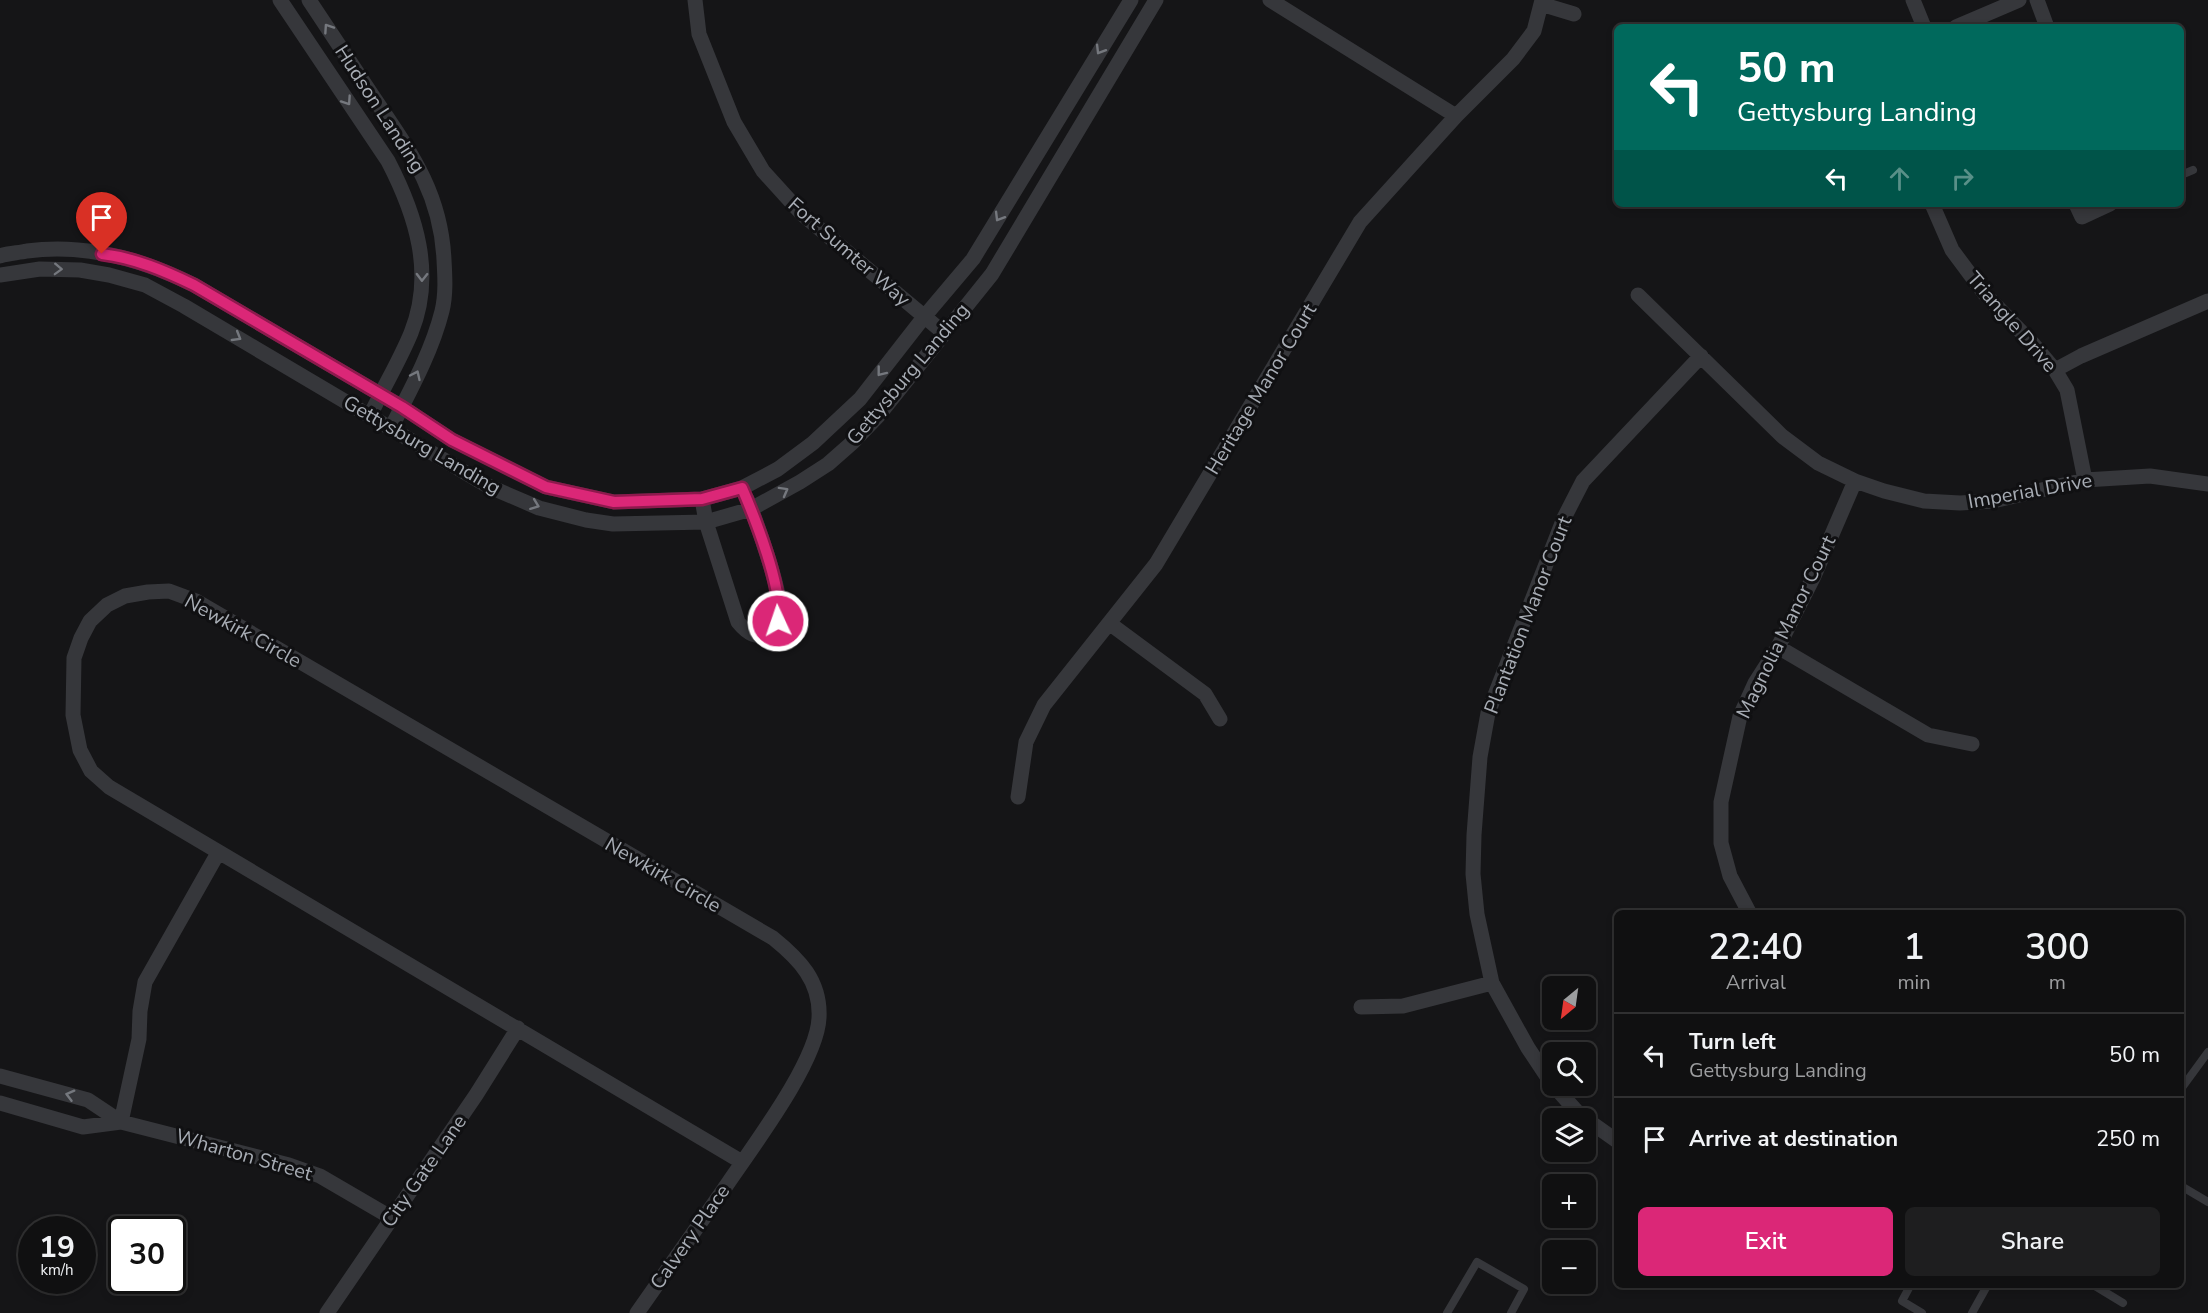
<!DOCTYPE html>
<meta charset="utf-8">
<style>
body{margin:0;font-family:"Nunito Sans",sans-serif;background:#1e1e1f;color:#f1f3f6;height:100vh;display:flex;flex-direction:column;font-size:22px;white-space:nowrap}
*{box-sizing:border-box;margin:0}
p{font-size:20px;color:#9c9d9f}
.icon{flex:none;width:33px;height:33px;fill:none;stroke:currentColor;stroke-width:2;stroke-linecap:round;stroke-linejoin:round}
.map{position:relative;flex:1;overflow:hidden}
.drawer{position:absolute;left:1614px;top:910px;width:570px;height:378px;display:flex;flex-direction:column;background:#101011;border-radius:9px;box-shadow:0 3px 9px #0003,0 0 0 2px #303031}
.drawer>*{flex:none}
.guide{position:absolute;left:1614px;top:24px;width:570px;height:183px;border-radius:9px;box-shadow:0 3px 9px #0003,0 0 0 2px #303031;background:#00695c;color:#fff;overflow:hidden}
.needle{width:39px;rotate:209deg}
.fabs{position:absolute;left:1542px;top:976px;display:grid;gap:12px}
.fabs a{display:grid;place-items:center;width:54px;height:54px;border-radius:9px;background:#101011;box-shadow:0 3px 9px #0003,0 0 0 2px #303031;font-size:30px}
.speed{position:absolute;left:18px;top:1216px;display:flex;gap:12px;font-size:30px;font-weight:700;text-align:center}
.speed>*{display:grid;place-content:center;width:78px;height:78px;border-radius:50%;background:#101011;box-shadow:0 3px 9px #0003,0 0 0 2px #303031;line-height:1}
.speed small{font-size:15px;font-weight:400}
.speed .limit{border:3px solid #111;border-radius:9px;background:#fff;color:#111}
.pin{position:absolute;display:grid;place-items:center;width:51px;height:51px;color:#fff;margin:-62px -26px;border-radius:50% 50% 50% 0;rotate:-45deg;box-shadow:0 0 6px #0007}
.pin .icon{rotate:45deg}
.me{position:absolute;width:66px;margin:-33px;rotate:357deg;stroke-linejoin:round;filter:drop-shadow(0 0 4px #0008)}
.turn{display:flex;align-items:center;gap:21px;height:126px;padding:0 24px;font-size:27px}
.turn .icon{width:78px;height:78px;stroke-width:2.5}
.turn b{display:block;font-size:42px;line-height:51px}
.lanes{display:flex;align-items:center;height:57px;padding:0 24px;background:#0003;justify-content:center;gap:30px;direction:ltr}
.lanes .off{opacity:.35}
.eta{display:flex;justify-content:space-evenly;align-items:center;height:102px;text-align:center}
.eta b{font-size:36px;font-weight:600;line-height:42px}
.action{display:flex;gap:12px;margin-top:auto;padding:12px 24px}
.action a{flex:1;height:69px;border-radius:9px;background:#db2777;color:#fff;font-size:24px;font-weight:600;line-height:69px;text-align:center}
.action a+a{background:#1e1e1f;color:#f1f3f6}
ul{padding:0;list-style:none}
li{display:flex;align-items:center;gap:18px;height:84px;padding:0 24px;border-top:2px solid #303031}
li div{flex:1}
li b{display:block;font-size:22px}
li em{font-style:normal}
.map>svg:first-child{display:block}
</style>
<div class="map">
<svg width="2208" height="1313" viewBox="0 0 2208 1313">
<rect width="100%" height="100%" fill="#151517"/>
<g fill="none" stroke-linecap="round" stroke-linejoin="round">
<path stroke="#36373b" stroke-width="8" d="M2181 175 2193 170
M2181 1089 2208 1052
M2181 1186 2208 1202
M1910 1286 1902 1301 1922 1313
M2095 1286 2123 1303
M1447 1313 1477 1262 1524 1289 1511 1313
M1972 1313 1987 1286"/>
<path stroke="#36373b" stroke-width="15" d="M280 0 388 161C416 215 435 274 411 333 399 362 383 388 370 416
M309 0C330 32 351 63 372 95 409 150 441 192 444 260 445 277 446 295 442 311 432 351 410 391 391 428
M695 0 699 34 734 122 763 171 802 214 944 333
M1270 0 1456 116
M1913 0 1924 27
M2037 0 2047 27
M1541 4 1574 14
M1956 27 2019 0
M1932 204 1952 250 1984 293 2034 345 2055 370 2067 390 2085 480
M2076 204 2082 217 2110 204
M0 256C8 253 18 253 27 251 86 243 142 259 194 285L402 407 452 440 546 487 614 502 702 499 742 488 778 469 813 443 860 399 924 317 973 259 1131 0
M0 275 40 269 80 270 109 275 145 285 184 306 488 486 539 508 586 520 613 524 706 522 751 509 800 482 828 464 853 442 878 416 992 274 1156 0
M1638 295 1782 436 1818 463 1855 481 1884 491 1924 501 1960 503 1993 501 2085 480 2150 476 2208 484
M2055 370 2081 356 2208 301
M702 499 706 522 738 622C748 634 755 638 770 634 774 627 779 621 780 613 782 593 756 520 747 499
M1109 623 1205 694 1220 719
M1778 647 1928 735 1972 744
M1018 797 1026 742 1044 705 1156 564 1360 222 1456 116 1513 59 1534 31 1542 0
M1750 914 1730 876 1721 843V802L1740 716 1755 683 1778 647 1814 576 1855 481
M1361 1007 1403 1006 1492 983
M0 1076 88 1100 121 1122 289 1165 320 1176 392 1218
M1552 1084 1528 1048 1492 983 1477 914 1473 874 1474 835 1480 757 1488 713 1564 518 1583 481 1701 356
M1554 1086 1579 1114 1617 1141
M0 1103 83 1127 121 1122
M121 1122 139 1039 140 1011 145 982 218 853
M327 1313 476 1095 518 1028
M637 1313C666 1272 695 1230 724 1189 750 1150 817 1063 819 1018 821 981 799 959 773 938L196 601 169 591 148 592 125 596 107 605 90 621 81 638 74 658 73 715 80 750 91 771 109 787 742 1162"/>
</g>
<defs><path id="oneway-chevron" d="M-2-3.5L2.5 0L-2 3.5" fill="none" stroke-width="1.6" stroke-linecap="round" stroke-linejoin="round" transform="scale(1.5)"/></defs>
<g stroke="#75787e">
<use href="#oneway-chevron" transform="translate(328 28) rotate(-124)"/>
<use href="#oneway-chevron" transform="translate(1100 50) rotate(121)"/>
<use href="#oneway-chevron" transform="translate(347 101) rotate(56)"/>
<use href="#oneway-chevron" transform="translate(999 217) rotate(121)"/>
<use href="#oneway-chevron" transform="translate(58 269) rotate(2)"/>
<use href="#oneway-chevron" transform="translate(422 277) rotate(91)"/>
<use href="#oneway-chevron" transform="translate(237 337) rotate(31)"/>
<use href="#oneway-chevron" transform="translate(881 372) rotate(128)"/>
<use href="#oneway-chevron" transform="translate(416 375) rotate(-65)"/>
<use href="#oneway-chevron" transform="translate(784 491) rotate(-29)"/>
<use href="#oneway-chevron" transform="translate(535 505) rotate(21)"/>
<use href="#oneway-chevron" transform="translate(70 1095) rotate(-165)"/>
</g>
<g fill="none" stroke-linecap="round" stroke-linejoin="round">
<g stroke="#8e194d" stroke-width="15">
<path id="route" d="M102 254C135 258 165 271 194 285L402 407 452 440 546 487 614 502 702 499 742 488C755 518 784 591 778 621"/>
</g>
<use href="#route" stroke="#db2777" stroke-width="10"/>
</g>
<g text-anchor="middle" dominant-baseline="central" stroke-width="6" stroke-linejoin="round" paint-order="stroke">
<g font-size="20" fill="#a8adb5" stroke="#101012">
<text transform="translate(380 109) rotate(57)">Hudson Landing</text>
<text transform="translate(849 252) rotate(41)">Fort Sumter Way</text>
<text transform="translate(2012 322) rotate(49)">Triangle Drive</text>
<text transform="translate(908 374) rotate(-50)">Gettysburg Landing</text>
<text transform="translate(1261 389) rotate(-59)">Heritage Manor Court</text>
<text transform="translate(422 445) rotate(30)">Gettysburg Landing</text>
<text transform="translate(2030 491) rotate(-10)">Imperial Drive</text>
<text transform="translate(1528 615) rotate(-69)">Plantation Manor Court</text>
<text transform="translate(1786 627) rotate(-64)">Magnolia Manor Court</text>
<text transform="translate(243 631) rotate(29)">Newkirk Circle</text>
<text transform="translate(663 875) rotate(30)">Newkirk Circle</text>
<text transform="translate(244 1155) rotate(16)">Wharton Street</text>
<text transform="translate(424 1171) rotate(-55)">City Gate Lane</text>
<text transform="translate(690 1237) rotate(-55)">Calvery Place</text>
</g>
</g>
</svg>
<div class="fabs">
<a><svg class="needle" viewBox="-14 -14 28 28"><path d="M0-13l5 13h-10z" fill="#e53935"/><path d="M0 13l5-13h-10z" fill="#9c9d9f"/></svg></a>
<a><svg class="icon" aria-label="search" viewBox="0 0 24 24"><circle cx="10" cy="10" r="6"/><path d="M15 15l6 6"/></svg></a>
<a><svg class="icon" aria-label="layers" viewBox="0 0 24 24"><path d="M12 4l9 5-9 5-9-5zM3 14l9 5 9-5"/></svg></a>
<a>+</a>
<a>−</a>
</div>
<div class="speed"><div>19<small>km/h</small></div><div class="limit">30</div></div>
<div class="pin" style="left:102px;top:254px;background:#d93025"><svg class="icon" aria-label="arrive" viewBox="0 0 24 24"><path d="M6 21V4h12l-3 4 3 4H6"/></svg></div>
<svg class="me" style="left:778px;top:621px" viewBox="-20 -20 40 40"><circle r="17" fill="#db2777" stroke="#fff" stroke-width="3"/><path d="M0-11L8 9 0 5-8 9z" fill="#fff"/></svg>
<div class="guide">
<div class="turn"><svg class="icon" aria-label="left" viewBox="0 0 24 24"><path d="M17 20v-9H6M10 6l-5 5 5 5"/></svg><div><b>50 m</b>Gettysburg Landing</div></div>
<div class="lanes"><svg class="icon" aria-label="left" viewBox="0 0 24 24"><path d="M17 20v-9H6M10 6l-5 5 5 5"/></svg><svg class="icon off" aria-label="ahead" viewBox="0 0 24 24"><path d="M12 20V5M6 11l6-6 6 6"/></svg><svg class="icon off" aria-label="right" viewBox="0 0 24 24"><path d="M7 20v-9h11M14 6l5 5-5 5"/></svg></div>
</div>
<section class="drawer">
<div class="eta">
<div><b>22:40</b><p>Arrival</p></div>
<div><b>1</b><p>min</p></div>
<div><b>300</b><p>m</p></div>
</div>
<ul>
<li><svg class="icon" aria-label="left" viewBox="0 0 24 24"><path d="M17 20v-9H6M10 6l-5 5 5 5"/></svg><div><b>Turn left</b><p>Gettysburg Landing</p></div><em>50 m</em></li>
<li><svg class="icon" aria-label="arrive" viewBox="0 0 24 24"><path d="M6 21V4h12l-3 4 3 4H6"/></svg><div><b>Arrive at destination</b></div><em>250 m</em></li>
</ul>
<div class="action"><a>Exit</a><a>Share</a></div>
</section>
</div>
